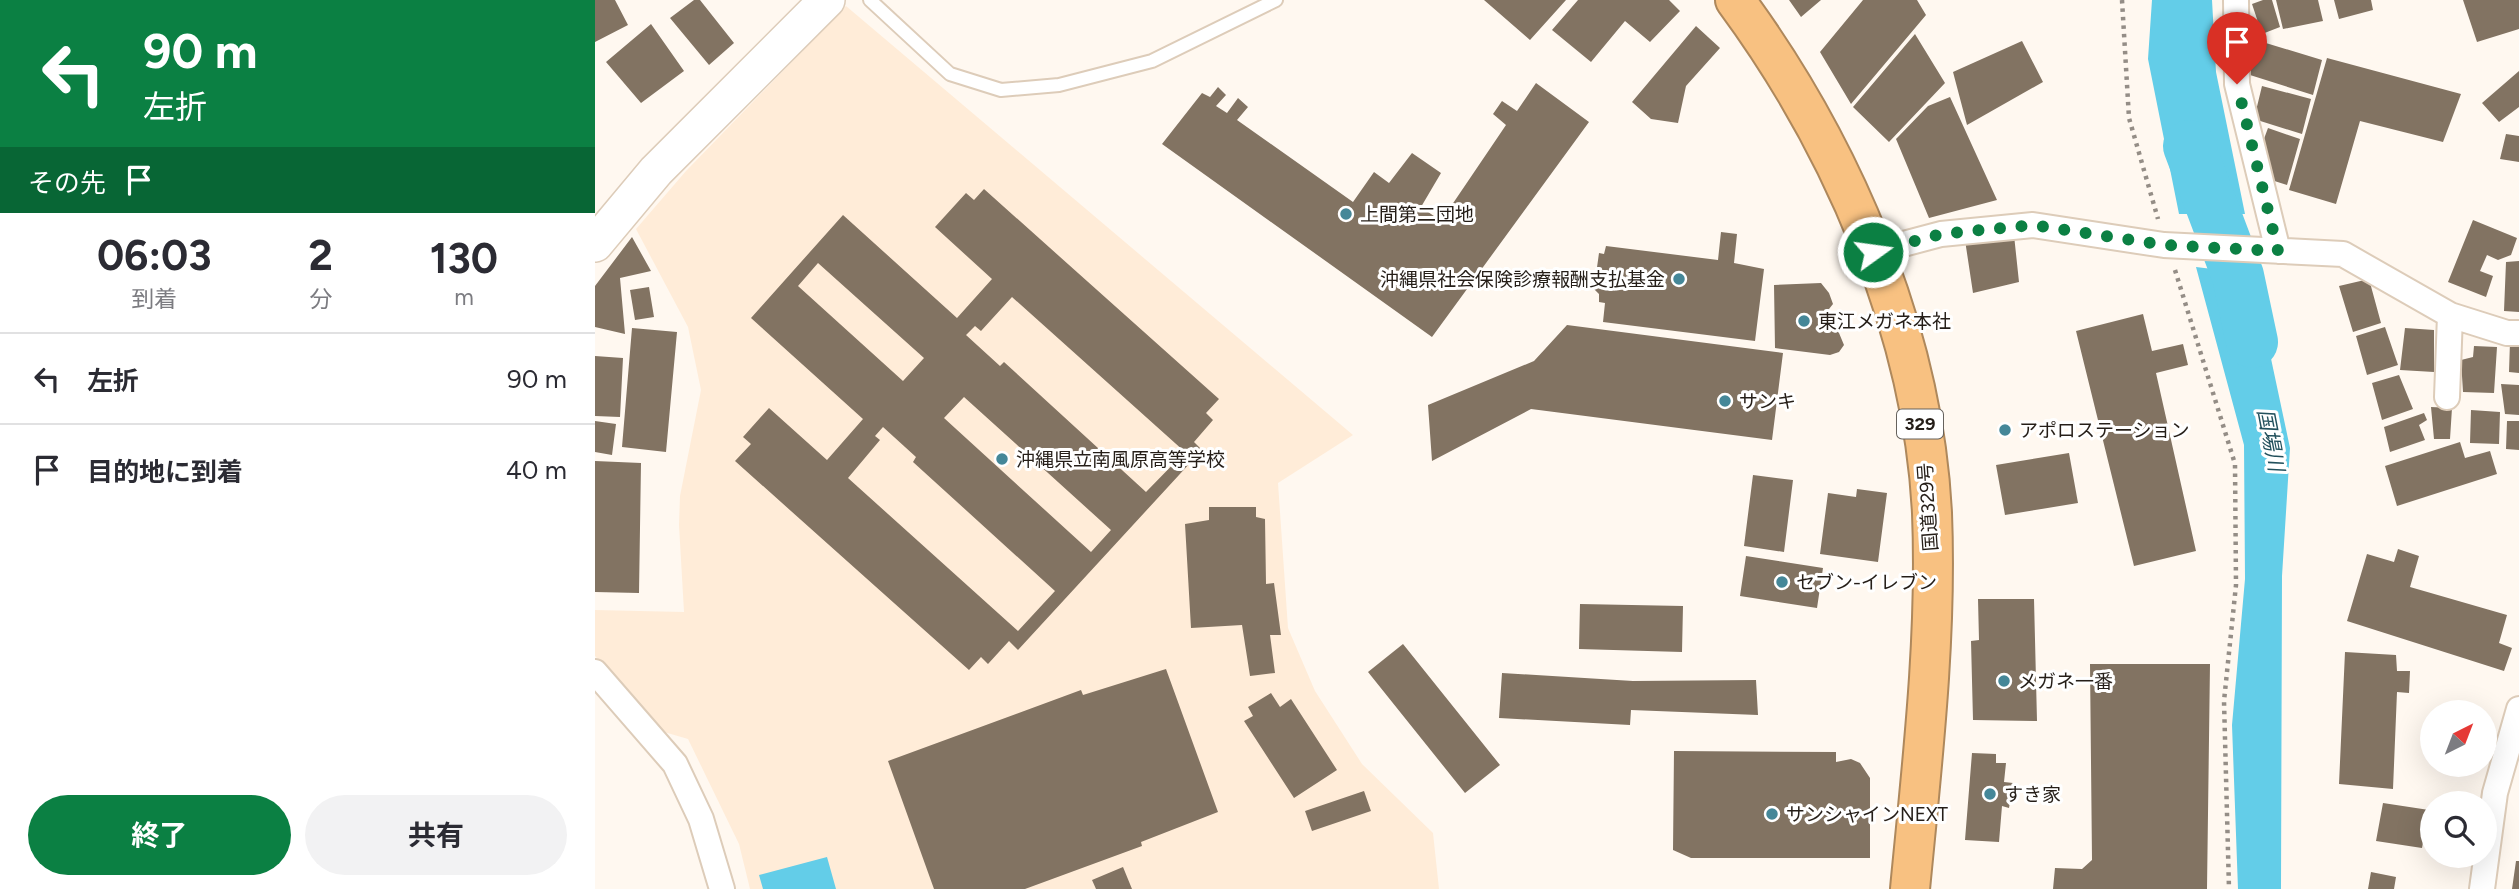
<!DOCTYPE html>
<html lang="ja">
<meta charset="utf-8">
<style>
body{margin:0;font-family:Figtree,"Noto Sans JP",sans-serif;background:#f2f2f3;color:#2b2b33;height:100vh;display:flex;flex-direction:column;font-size:26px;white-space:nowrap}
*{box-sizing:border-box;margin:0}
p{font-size:23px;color:#7c7c81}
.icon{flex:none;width:38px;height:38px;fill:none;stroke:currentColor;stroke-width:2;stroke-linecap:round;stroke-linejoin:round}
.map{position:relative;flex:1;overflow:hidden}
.details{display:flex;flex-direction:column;background:#fff;width:595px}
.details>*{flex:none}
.hud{background:#0b8043;color:#fff;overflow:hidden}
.needle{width:46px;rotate:42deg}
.tools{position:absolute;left:1825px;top:700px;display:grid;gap:14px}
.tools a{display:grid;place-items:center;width:77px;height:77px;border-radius:50%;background:#fff;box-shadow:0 7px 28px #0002;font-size:35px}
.pin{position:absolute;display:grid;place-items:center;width:60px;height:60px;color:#fff;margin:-72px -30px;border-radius:50% 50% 50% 0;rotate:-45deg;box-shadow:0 0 7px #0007}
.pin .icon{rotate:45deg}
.me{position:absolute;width:77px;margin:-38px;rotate:76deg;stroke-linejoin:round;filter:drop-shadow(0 0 5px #0008)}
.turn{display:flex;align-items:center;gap:24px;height:147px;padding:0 28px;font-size:32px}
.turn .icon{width:91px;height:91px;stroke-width:2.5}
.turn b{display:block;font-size:49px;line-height:60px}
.then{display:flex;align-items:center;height:66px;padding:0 28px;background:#0003;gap:14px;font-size:26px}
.eta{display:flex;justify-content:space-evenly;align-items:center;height:119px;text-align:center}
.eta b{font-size:42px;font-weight:700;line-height:49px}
.button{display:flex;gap:14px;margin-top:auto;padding:14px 28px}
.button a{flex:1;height:80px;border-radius:42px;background:#0b8043;color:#fff;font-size:28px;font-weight:700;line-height:80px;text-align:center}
.button a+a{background:#f2f2f3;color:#2b2b33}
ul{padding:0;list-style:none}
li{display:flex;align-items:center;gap:21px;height:91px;padding:0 28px;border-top:2px solid #e1e1e2}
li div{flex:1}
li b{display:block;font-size:26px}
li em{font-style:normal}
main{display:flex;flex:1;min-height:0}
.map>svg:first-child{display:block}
</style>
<main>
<section class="details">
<div class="hud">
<div class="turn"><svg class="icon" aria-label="left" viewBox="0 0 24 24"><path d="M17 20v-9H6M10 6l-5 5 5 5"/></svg><div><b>90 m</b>左折</div></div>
<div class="then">その先<svg class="icon" aria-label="arrive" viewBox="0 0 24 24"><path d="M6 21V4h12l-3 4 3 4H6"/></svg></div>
</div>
<div class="eta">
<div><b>06:03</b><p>到着</p></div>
<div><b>2</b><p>分</p></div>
<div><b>130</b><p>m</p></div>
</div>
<ul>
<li><svg class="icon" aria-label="left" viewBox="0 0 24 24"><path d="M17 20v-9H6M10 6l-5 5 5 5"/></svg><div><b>左折</b></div><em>90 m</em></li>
<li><svg class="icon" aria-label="arrive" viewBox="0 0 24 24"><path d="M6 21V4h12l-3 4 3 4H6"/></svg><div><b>目的地に到着</b></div><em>40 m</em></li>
</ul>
<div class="button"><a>終了</a><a>共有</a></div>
</section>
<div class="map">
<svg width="1924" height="889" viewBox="0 0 1924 889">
<rect width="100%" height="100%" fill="#fff8f0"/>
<path fill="#ffecd8" d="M251 6 758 435 683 483 693 628 720 691 767 764 838 833 844 889H155L144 844 93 739 69 732 0 656V610L89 612 84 525 85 496 106 390 93 327 41 229 91 171Z"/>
<path fill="#63cde8" d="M1557 0H1617L1621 72 1650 214H1584L1553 59Z
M1601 267 1658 274 1695 448 1687 576 1686 889H1643L1637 725 1650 579 1649 445Z
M232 857 241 889H168L164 875Z"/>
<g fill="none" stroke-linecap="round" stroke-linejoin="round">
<path stroke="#63cde8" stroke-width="52" d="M1594 146 1643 276 1657 342"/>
</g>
<path fill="#827362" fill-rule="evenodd" d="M0 0H20L33 25 0 42Z
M99 0H105L139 43 114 65 75 18Z
M889 0H971L935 40Z
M983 0H1074L1085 11 1055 42 1030 21 996 62 957 30Z
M1194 0H1226L1206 17Z
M1268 0H1322L1331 15 1256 104 1225 52Z
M1668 0H1677L1685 27 1667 34 1657 4Z
M1681 0H1723L1728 21 1688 29Z
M1739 0H1776L1778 10 1744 19Z
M1868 0H1924V29L1882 42Z
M56 24 89 71 46 103 11 62Z
M1101 26 1125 48 1091 86 1083 123 1056 119 1037 102Z
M1320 34 1350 83 1294 142 1258 107Z
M1661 40 1727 60 1718 95 1655 75Z
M1427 41 1448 82 1372 125 1358 72Z
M1732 58 1866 94 1848 142 1765 121 1741 204 1694 190Z
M1924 71V107L1904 122 1887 103Z
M941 83 994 122 837 337 567 144 607 93 615 97 623 87 631 95 621 106 632 113 643 98 653 107 642 120 758 202 779 172 794 183 817 153 846 173 826 207 846 221 911 125 898 114 907 101 922 111Z
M1667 86 1716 99 1707 134 1659 119Z
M1355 97 1402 200 1334 218 1301 139 1333 106Z
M1673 128 1705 139 1692 185 1670 178 1663 155Z
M1911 134 1924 136V162L1905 159Z
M389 189 624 399 611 413 618 420 599 442 607 450 423 650 414 641 393 664 386 657 374 670 140 461 156 444 148 437 174 408 232 460 268 419 156 318 248 215 362 318 397 279 340 227 371 193 379 200ZM223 263 329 358 308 381 203 286ZM417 297 590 452 551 492 409 362 405 366 371 335 380 326 386 331ZM369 397 516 530 496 552 349 418ZM288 427 321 457 318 462 460 591 423 631 253 478 285 440 280 436Z
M1878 220 1922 238 1916 255 1903 260 1892 255 1885 271 1898 276 1891 297 1853 282Z
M1126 232 1142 234 1139 263 1169 269 1160 341 1008 322 1010 303 1004 302V294L999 289 1004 253 1009 254 1011 246 1123 260Z
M1419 235 1424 282 1378 293 1370 240Z
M37 237 56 271 25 278 30 334 0 327V286Z
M1924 261V312L1909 311 1911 262Z
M1774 279 1786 323 1758 332 1744 286Z
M1226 283 1234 293 1238 304 1234 309 1249 345 1244 352 1235 355 1180 348 1179 285Z
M54 287 59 317 40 320 35 290Z
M1548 314 1557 351 1588 344 1593 365 1561 373 1601 551 1539 566 1481 331Z
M972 325 1188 353 1177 440 936 409 837 461 833 405 939 361Z
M1790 327 1803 365 1772 375 1761 336Z
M37 328 82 332 71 452 27 447Z
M1810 328 1839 330V372L1805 370Z
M1915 342H1924V373L1914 372Z
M1879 346 1902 347 1899 393 1868 392 1866 360 1878 357Z
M0 356 28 358 25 417 0 416Z
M1804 375 1818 409 1787 420 1777 383Z
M1906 384 1924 385V415L1910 414Z
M1836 407 1857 408 1855 439H1839Z
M1876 410 1905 412 1904 444 1875 443Z
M1829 413 1832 420 1824 425 1830 440 1795 452 1789 427Z
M0 421 21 424 17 455 0 452Z
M1912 421H1924V450L1911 449Z
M1865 442 1870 458 1895 451 1902 474 1802 506 1790 466Z
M1474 453 1483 503 1410 515 1401 465Z
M0 461 46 463 44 593 0 592Z
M1158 475 1198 480 1189 552 1149 546Z
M1262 489 1292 493 1283 562 1225 554 1233 493 1261 497Z
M614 507H661V517L670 519 671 584 679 583 686 635H675L680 673 655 676 647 625 596 628 590 524 614 520Z
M1803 549 1824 556 1815 587 1912 615 1904 643 1917 648 1909 671 1752 621 1772 554 1799 562Z
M1151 556 1228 568 1222 608 1145 596Z
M1383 599H1439L1442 721 1378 720 1376 641 1384 640Z
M985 604 1088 606 1087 652 984 649Z
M808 644 905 765 870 793 773 672Z
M1750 652 1801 655 1802 671H1815L1814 693 1802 692 1798 789 1744 784Z
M1495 664H1615L1612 889H1458L1460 868 1487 869 1497 860Z
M571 669 623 812 546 842 547 846 430 889H339L293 761 486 690 488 695Z
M907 673 1038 681 1161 680 1163 715 1036 710 1035 725 904 718Z
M676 693 685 707 696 699 742 770 699 798 649 721 658 716 653 707Z
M1079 751 1241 752V762L1256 759 1265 763 1275 778V858H1096L1078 850Z
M1377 753 1401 754V763H1411L1409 782 1418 783 1414 808 1407 806 1404 842 1370 840Z
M769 791 776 811 717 831 710 811Z
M1788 803 1834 810 1827 848 1781 841Z
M1921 861H1924V889H1917Z
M528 867 537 889H501L497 880Z
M1776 872 1801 877 1799 889H1773Z"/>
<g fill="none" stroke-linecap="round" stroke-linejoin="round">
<g stroke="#ddccb9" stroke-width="16">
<path id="lane" d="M275 0 355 74 406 90 464 85 557 61 681 0"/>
</g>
<g stroke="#ddccb9" stroke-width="28">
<path id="street" d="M1641 0 1642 84 1683 251
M1278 252 1346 234 1438 225 1569 245 1748 254 1855 315 1912 333H1924
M1852 397 1855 315
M0 672 80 764 106 819 127 889
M1887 889 1900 793 1924 709"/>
</g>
<g stroke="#ddccb9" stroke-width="38">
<path id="secondary" d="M0 244 61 171 232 0"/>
</g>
<g stroke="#ae885c" stroke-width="42">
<path id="highway" d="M1140 0C1247 145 1328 332 1337 513 1342 639 1327 764 1315 889"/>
</g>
<path stroke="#948d86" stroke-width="4.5" stroke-dasharray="3.5 5" stroke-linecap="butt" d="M1527 0 1534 118 1563 219
M1580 270 1640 464 1641 585 1629 701 1634 889"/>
<use href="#lane" stroke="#fff" stroke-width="12"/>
<use href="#street" stroke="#fff" stroke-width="24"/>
<use href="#secondary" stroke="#fff" stroke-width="35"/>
<use href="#highway" stroke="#f8c181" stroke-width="38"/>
</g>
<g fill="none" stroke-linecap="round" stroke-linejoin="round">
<path stroke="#0b8043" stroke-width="12" stroke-dasharray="0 21.6" d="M1278 252 1346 234 1438 225 1569 245 1683 251 1642 84"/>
</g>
<g fill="#458798" stroke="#fff" stroke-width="2.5">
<circle cx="751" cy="214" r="7"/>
<circle cx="1084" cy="279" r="7"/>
<circle cx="1209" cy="321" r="7"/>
<circle cx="1130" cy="401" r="7"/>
<circle cx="1410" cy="430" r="7"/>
<circle cx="407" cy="459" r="7"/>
<circle cx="1187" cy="582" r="7"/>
<circle cx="1409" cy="681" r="7"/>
<circle cx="1395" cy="794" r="7"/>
<circle cx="1177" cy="814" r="7"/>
</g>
<g text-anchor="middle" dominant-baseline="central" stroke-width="6" stroke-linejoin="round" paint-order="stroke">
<rect fill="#fff" stroke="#66625d" stroke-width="2" x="1302" y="409.5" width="46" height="29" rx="5"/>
<g font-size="18" font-weight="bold" fill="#251e18">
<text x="1325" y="424">329</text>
</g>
<g font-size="19" fill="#251e18" stroke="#fff" text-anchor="start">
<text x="765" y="214">上間第二団地</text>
<text x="1070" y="279" text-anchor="end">沖縄県社会保険診療報酬支払基金</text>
<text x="1223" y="321">東江メガネ本社</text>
<text x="1144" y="401">サンキ</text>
<text x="1424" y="430">アポロステーション</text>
<text x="421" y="459">沖縄県立南風原高等学校</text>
<text x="1201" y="582">セブン-イレブン</text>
<text x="1423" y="681">メガネ一番</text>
<text x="1409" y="794">すき家</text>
<text x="1191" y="814">サンシャインNEXT</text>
</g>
<g font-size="19" fill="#251e18" stroke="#fff">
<text transform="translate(1333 507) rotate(-94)">国道329号</text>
</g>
<g font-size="21" font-style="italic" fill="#22505c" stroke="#fff">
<text transform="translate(1676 440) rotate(79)">国場川</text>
</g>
</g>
</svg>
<div class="tools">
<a><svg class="needle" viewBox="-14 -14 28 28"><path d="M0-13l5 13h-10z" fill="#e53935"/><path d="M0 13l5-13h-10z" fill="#7c7c81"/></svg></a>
<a><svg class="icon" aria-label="search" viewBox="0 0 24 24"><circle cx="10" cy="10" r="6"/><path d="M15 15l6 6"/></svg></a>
</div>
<div class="pin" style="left:1642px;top:84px;background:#d93025"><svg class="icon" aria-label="arrive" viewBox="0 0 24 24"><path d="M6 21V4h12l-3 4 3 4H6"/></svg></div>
<svg class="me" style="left:1278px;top:252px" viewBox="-20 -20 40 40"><circle r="17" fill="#0b8043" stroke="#fff" stroke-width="3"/><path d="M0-11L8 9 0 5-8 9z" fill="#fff"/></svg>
</div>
</main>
